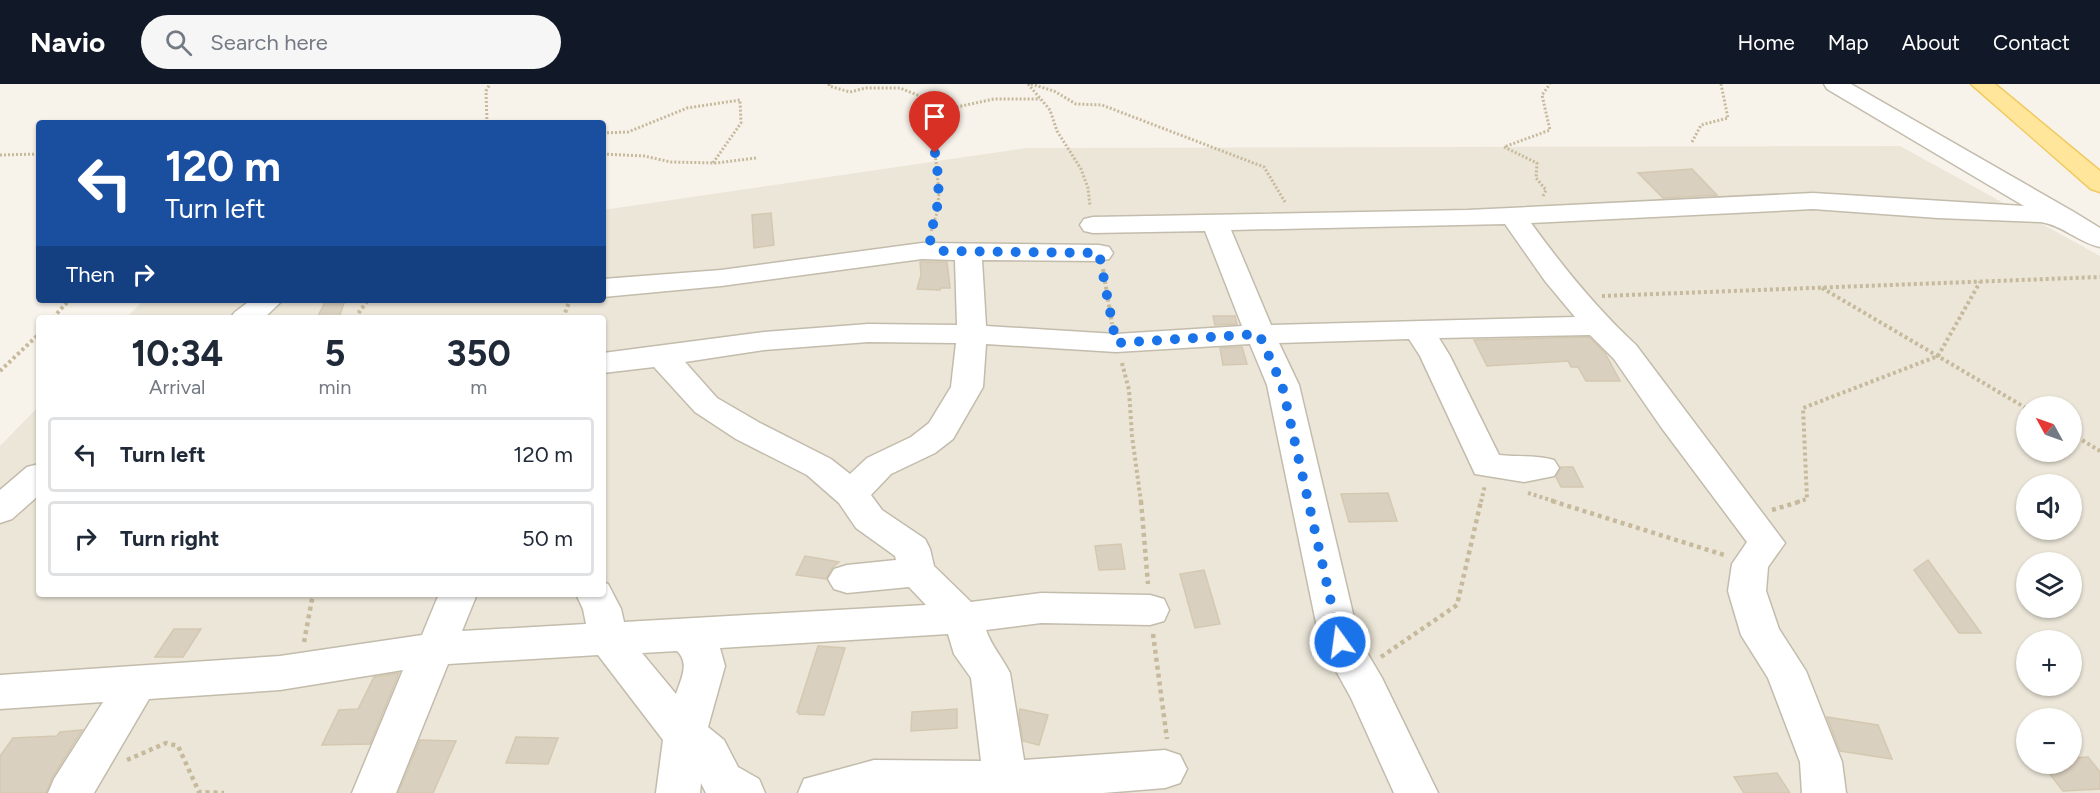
<!DOCTYPE html>
<meta charset="utf-8">
<style>
body{margin:0;font-family:Figtree,sans-serif;background:#f6f6f7;color:#1f2937;height:100vh;display:flex;flex-direction:column;font-size:22px;white-space:nowrap}
*{box-sizing:border-box;margin:0}
p{font-size:20px;color:#747a83}
.icon{flex:none;width:33px;height:33px;fill:none;stroke:currentColor;stroke-width:2;stroke-linecap:round;stroke-linejoin:round}
.map{position:relative;flex:1;overflow:hidden}
.panel{position:absolute;left:36px;top:231px;width:570px;height:282px;display:flex;flex-direction:column;background:#fff;border-radius:6px;box-shadow:0 2px 4px #0004}
.panel>*{flex:none}
.hud{position:absolute;left:36px;top:36px;width:570px;height:183px;border-radius:6px;box-shadow:0 2px 4px #0004;background:#1a4fa0;color:#fff;overflow:hidden}
.needle{width:39px;rotate:310deg}
.fabs{position:absolute;left:2016px;top:312px;display:grid;gap:12px}
.fabs a{display:grid;place-items:center;width:66px;height:66px;border-radius:50%;background:#fff;box-shadow:0 2px 4px #0004;font-size:30px}
.pin{position:absolute;display:grid;place-items:center;width:51px;height:51px;color:#fff;margin:-62px -26px;border-radius:50% 50% 50% 0;rotate:-45deg;box-shadow:0 0 6px #0007}
.pin .icon{rotate:45deg}
.me{position:absolute;width:66px;margin:-33px;rotate:346deg;stroke-linejoin:round;filter:drop-shadow(0 0 4px #0008)}
.turn{display:flex;align-items:center;gap:21px;height:126px;padding:0 30px;font-size:27px}
.turn .icon{width:78px;height:78px;stroke-width:2.5}
.turn b{display:block;font-size:42px;line-height:51px}
.then{display:flex;align-items:center;height:57px;padding:0 30px;background:#0003;gap:12px;font-size:22px}
.eta{display:flex;justify-content:space-evenly;align-items:center;height:102px;text-align:center}
.eta b{font-size:36px;font-weight:700;line-height:42px}
ul{padding:0;list-style:none}
li{display:flex;align-items:center;gap:18px;height:75px;margin:0 12px 9px;padding:0 18px;border:3px solid #e0e1e3;border-radius:6px}
li div{flex:1}
li b{display:block;font-size:22px}
li em{font-style:normal}
header{display:flex;align-items:center;gap:36px;box-sizing:border-box;height:84px;padding:0 30px;background:#111827;color:#fff}
header strong{font-size:28px}
nav{display:flex;gap:33px;margin-inline-start:auto;font-size:21px}
.search{width:420px;height:54px;background:#f6f6f7;display:flex;align-items:center;gap:15px;box-sizing:border-box;padding:0 21px;border-radius:33px;color:#747a83;font-size:22px}
.map>svg:first-child{display:block}
</style>
<header>
<strong>Navio</strong>
<div class="search"><svg class="icon" aria-label="search" viewBox="0 0 24 24"><circle cx="10" cy="10" r="6"/><path d="M15 15l6 6"/></svg>Search here</div>
<nav><a>Home</a><a>Map</a><a>About</a><a>Contact</a></nav>
</header>
<div class="map">
<svg width="2100" height="709" viewBox="0 0 2100 709">
<rect width="100%" height="100%" fill="#f7f3eb"/>
<path fill="#ebe6d8" fill-rule="evenodd" d="M1900 62 2100 172V709H0V362L39 322V510H603V234H126L144 216H603V126L1027 64ZM2026 322H2072V368H2026ZM2026 400H2072V446H2026ZM2026 478H2072V524H2026ZM2026 556H2072V602H2026ZM2026 634H2072V680H2026Z"/>
<path fill="#dad0bf" stroke="#d5c8b1" stroke-width="1.5" d="M1692 85 1717 111 1663 114 1638 89Z
M771 129 774 161 754 164 752 131Z
M920 178H947L950 204H941L940 206 917 205 921 191Z
M326 216H345L339 234H317Z
M1213 232H1235L1237 240 1215 241Z
M1589 253 1605 269 1620 297H1586L1578 283H1571L1568 277 1487 282 1474 256Z
M1242 263 1247 280 1223 281 1220 264Z
M1561 383H1573L1583 403H1561L1556 393Z
M1388 409 1397 437 1349 438 1341 410Z
M1121 460 1125 485 1099 486 1095 462Z
M805 472 839 478 832 484 826 495 796 491Z
M1928 476 1981 549H1959L1914 486Z
M1204 486 1220 540 1195 544 1180 490Z
M174 545H201L183 573H155Z
M818 562 845 564 824 631 799 630V628H797Z
M399 589 370 660 322 661 339 626 358 625 374 593Z
M957 625V644L911 647 912 628Z
M1020 625 1048 631 1039 661 1023 657 1019 630Z
M1827 633 1878 641 1892 675 1840 667Z
M82 646 52 694 46 709H0V672L13 654 57 652 60 648Z
M516 653 558 654 548 680 506 679Z
M420 656 456 657 433 709H398Z
M2088 673 2100 688V705L2063 707 2042 680H2072V674Z
M1777 689 1790 709H1744L1734 693Z"/>
<g fill="none" stroke-linecap="round" stroke-linejoin="round">
<g stroke="#c3bcac" stroke-width="3">
<path id="minor" d="M1824 0H1851L2074 128 2100 144V163C2078 158 2064 142 2041 138L1938 134 1813 125 1531 139C1563 183 1596 224 1636 261L1785 459 1768 483 1766 507 1779 545 1806 587 1842 678 1846 709H1802L1800 678 1768 594 1741 551 1728 507 1732 480 1747 458 1661 343 1614 275 1590 251 1439 254 1450 272 1499 371C1517 373 1537 371 1554 376L1559 384 1554 392 1524 398 1475 390 1420 272 1409 255 1279 259 1299 301 1359 555 1382 594 1438 709H1394L1351 614 1320 558 1267 301 1250 260 1116 268 986 260 983 303 953 355 935 369 891 390 871 411 882 426 925 455 930 465 934 482 971 518 1041 509 1150 511 1164 515 1169 526 1164 537 1150 541 1041 539 986 546C992 563 1002 573 1010 589L1024 676 1165 666 1180 671 1187 685 1180 699 1165 704 1103 709H798L804 695 874 676 981 677 971 594 954 570 948 550 720 564 725 582 708 643 724 656 738 683 759 695 765 709H706L701 699 700 709H656L663 656 598 571 448 580 396 709H352L403 586 280 606 149 615 94 709H48L54 695 103 618 0 625V591L280 572 422 551 439 510H477L462 547 586 540 583 525 576 510H603V498L608 500 621 525 624 538 926 521 909 503 847 509 834 505 828 495 834 485 847 481 896 476 895 472 856 444 839 419 807 391 736 355 695 328 654 283 603 289V269L764 248 868 240 957 241 955 176 922 175 721 202 603 213V195L721 186 922 159 1099 161 1109 163 1113 169 1109 175 1099 177 982 176 986 242 1116 250 1242 242 1205 147 1093 149 1084 147 1080 141 1084 135 1093 133 1468 126 1813 109 2024 122 1827 5ZM1505 140 1545 197 1575 233 1271 241 1231 146ZM868 258 956 259 951 303 929 339 911 353 867 374 850 390 831 375 760 339 717 314 685 278 764 266ZM677 567C690 579 681 595 676 610L642 569Z
M251 216H283L264 234H230L235 228Z
M39 380V411L12 435 0 439V406L27 383Z"/>
</g>
<g stroke="#f0ca60" stroke-width="3">
<path id="major" d="M1971 0H1995L2100 87V108L2091 105Z"/>
</g>
<path stroke="#c7b99c" stroke-width="3" stroke-dasharray="2 2" stroke-linecap="butt" d="M829 0V2L850 8 866 4H900L932 17 935 24H952
M1028 0 1050 26 1057 47 1081 85 1088 104 1090 122
M1031 0 1054 7 1076 20 1102 21 1264 83 1285 118
M487 39 486 7 490 0
M603 49 628 48 687 24 740 16 741 39 713 79
M1692 58 1701 41 1728 34 1721 0
M603 70 644 72 671 78 716 79 756 74
M0 71 39 70
M1543 112 1546 106 1536 94 1537 79 1504 63 1550 46 1542 11 1550 0
M931 147 937 129 939 109 935 68 952 24 994 15H1040"/>
<path stroke="#c7b99c" stroke-width="4" stroke-dasharray="3 3" stroke-linecap="butt" d="M1103 185 1112 240
M1822 204 2026 324
M1602 212 2100 193
M53 234 69 216
M355 234 368 216
M563 234 570 216
M1122 279 1129 306 1132 352 1141 418
M0 287 39 250
M2072 350 2100 367
M1528 409 1557 418
M1481 418 1485 401
M1797 418 1807 415 1803 324 1938 272 1980 198"/>
<path stroke="#c7b99c" stroke-width="4.5" stroke-dasharray="4 4" stroke-linecap="butt" d="M1141 417 1148 500
M1552 417 1724 471
M1772 426 1802 417
M1153 550 1167 655
M304 558 313 510
M1381 573 1457 521 1481 417
M127 676 166 659 178 662 199 708 224 709"/>
<use href="#minor" fill="#fff" fill-rule="evenodd"/>
<use href="#major" fill="#ffe69b" fill-rule="evenodd"/>
</g>
<g fill="none" stroke-linecap="round" stroke-linejoin="round">
<path stroke="#1a73e8" stroke-width="10" stroke-dasharray="0 18" d="M935 69C940 101 941 123 928 154L940 167 1099 169 1116 259 1259 250 1282 301 1340 558"/>
</g>
</svg>
<div class="fabs">
<a><svg class="needle" viewBox="-14 -14 28 28"><path d="M0-13l5 13h-10z" fill="#e53935"/><path d="M0 13l5-13h-10z" fill="#747a83"/></svg></a>
<a><svg class="icon" aria-label="sound" viewBox="0 0 24 24"><path d="M4 9h4l5-4v14l-5-4H4zM17 9q2 3 0 6"/></svg></a>
<a><svg class="icon" aria-label="layers" viewBox="0 0 24 24"><path d="M12 4l9 5-9 5-9-5zM3 14l9 5 9-5"/></svg></a>
<a>+</a>
<a>−</a>
</div>
<div class="pin" style="left:935px;top:69px;background:#d93025"><svg class="icon" aria-label="arrive" viewBox="0 0 24 24"><path d="M6 21V4h12l-3 4 3 4H6"/></svg></div>
<svg class="me" style="left:1340px;top:558px" viewBox="-20 -20 40 40"><circle r="17" fill="#1a73e8" stroke="#fff" stroke-width="3"/><path d="M0-11L8 9 0 5-8 9z" fill="#fff"/></svg>
<div class="hud">
<div class="turn"><svg class="icon" aria-label="left" viewBox="0 0 24 24"><path d="M17 20v-9H6M10 6l-5 5 5 5"/></svg><div><b>120 m</b>Turn left</div></div>
<div class="then">Then<svg class="icon" aria-label="right" viewBox="0 0 24 24"><path d="M7 20v-9h11M14 6l5 5-5 5"/></svg></div>
</div>
<section class="panel">
<div class="eta">
<div><b>10:34</b><p>Arrival</p></div>
<div><b>5</b><p>min</p></div>
<div><b>350</b><p>m</p></div>
</div>
<ul>
<li><svg class="icon" aria-label="left" viewBox="0 0 24 24"><path d="M17 20v-9H6M10 6l-5 5 5 5"/></svg><div><b>Turn left</b></div><em>120 m</em></li>
<li><svg class="icon" aria-label="right" viewBox="0 0 24 24"><path d="M7 20v-9h11M14 6l5 5-5 5"/></svg><div><b>Turn right</b></div><em>50 m</em></li>
</ul>
</section>
</div>
